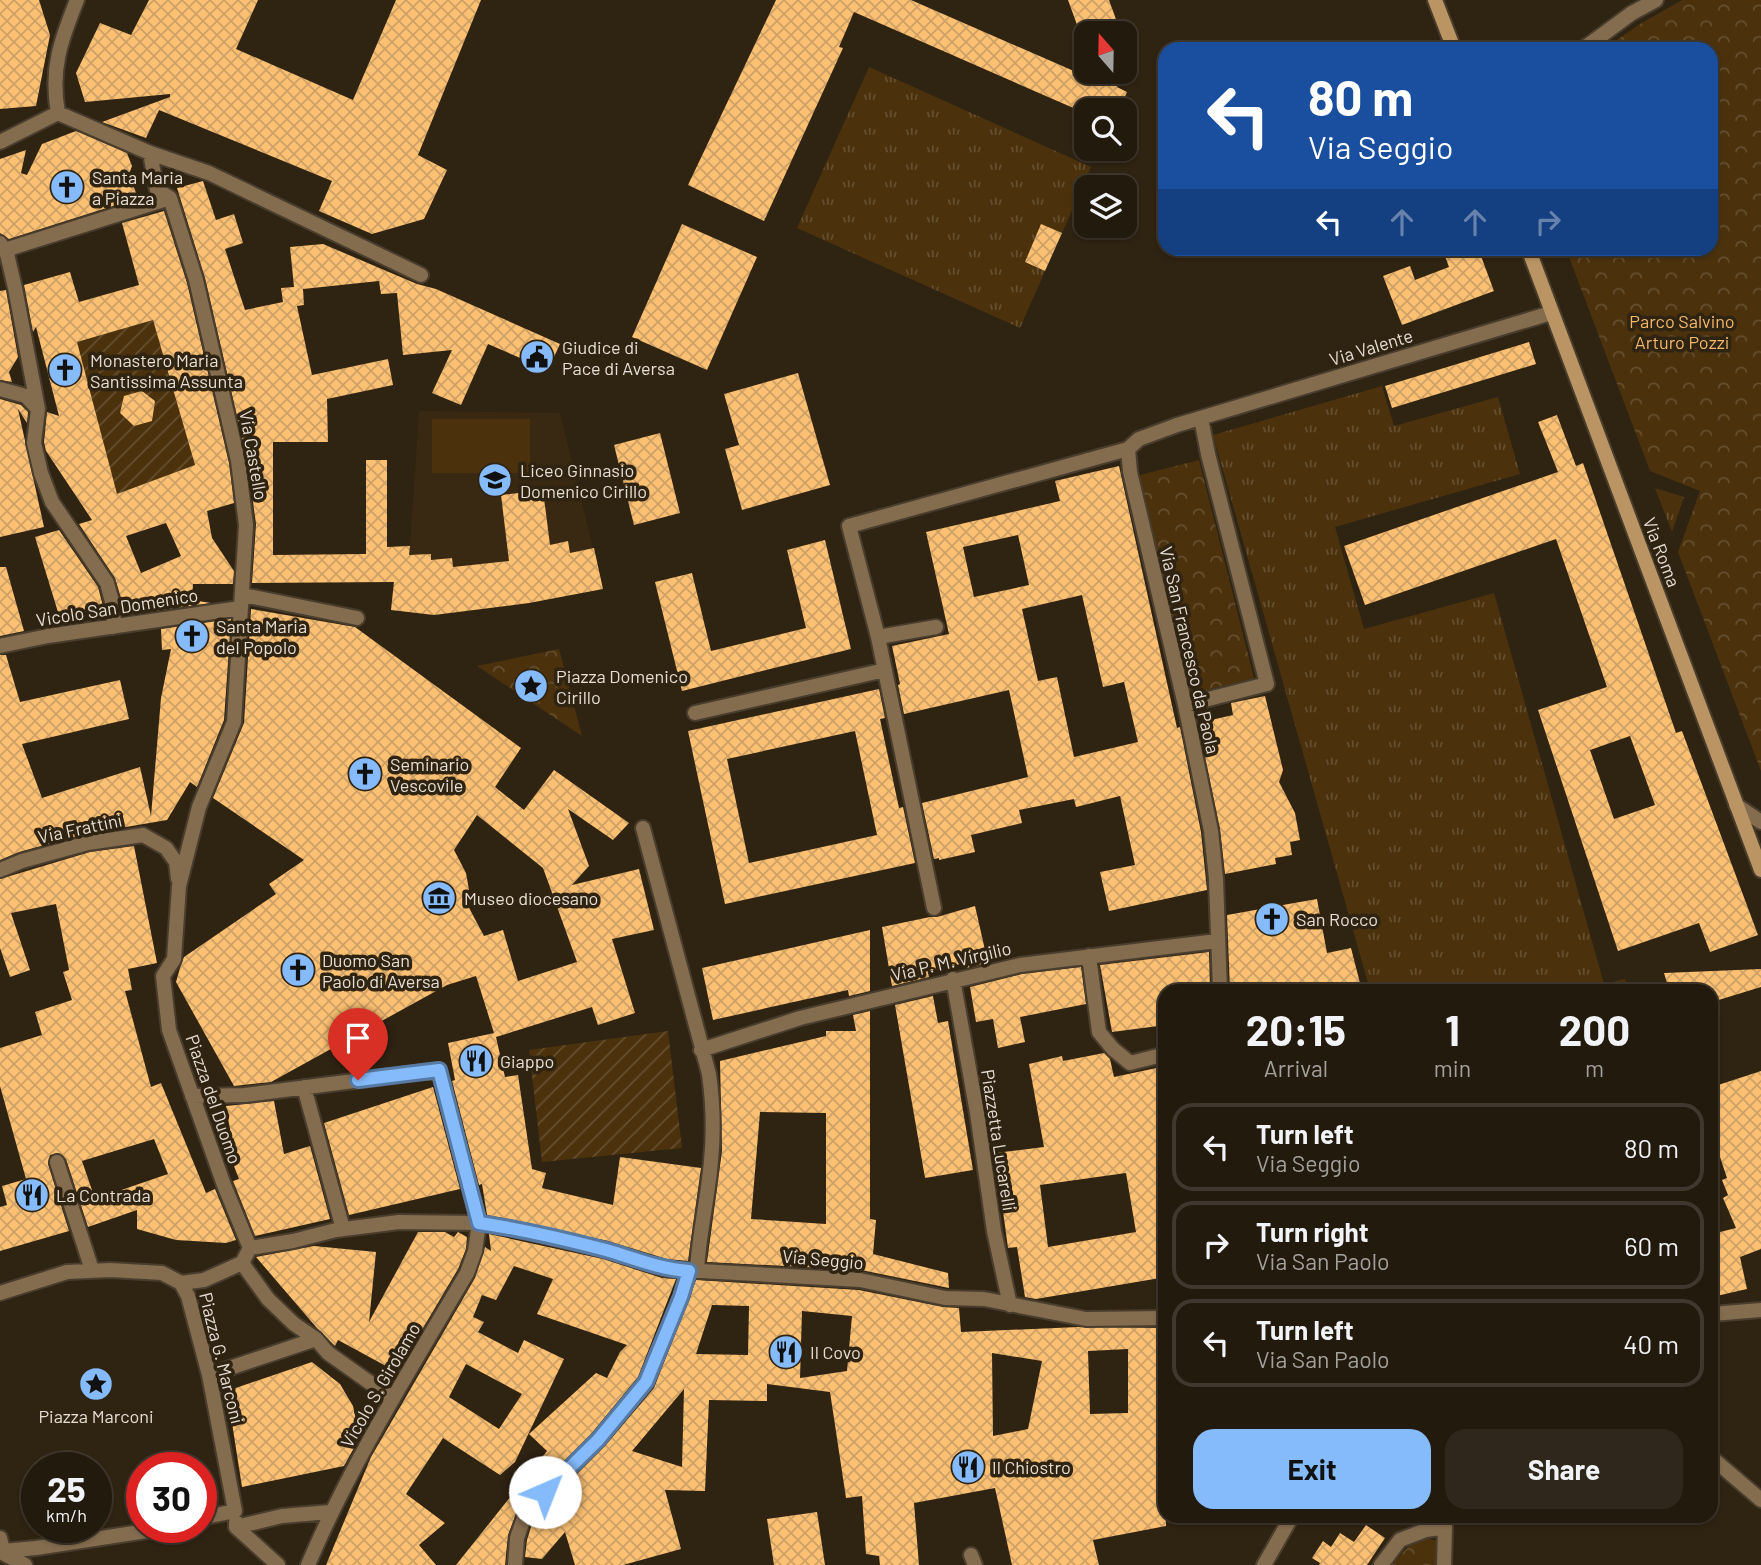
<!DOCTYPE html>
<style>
body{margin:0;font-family:Barlow,sans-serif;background:#2f271c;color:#f1f3f6;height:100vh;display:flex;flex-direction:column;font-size:26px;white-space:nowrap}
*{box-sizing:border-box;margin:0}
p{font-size:23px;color:#a3a19e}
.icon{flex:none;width:38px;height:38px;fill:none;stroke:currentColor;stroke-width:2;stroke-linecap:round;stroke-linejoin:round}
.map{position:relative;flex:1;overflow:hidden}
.panel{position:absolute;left:1158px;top:984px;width:560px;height:539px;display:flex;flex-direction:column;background:#231a0e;border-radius:21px;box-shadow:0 2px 5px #0004,0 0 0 2px #40382e}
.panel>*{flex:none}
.guide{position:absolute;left:1158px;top:42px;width:560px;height:214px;border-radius:21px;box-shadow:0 2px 5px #0004,0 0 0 2px #40382e;background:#1a4fa0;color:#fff;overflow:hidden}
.needle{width:46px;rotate:340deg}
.tools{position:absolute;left:1074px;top:21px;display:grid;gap:14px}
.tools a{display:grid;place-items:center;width:63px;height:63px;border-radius:14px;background:#231a0e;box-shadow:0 2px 5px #0004,0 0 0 2px #40382e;font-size:35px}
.speed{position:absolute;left:21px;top:1452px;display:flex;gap:14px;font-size:35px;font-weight:700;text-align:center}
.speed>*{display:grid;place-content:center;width:91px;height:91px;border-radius:50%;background:#231a0e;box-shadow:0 2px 5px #0004,0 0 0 2px #40382e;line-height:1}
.speed small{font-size:18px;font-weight:400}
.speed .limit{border:10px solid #d22;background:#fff;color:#111}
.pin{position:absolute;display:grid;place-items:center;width:60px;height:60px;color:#fff;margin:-72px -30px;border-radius:50% 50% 50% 0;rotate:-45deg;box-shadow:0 0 7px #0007}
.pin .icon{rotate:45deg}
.me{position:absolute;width:77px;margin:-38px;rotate:44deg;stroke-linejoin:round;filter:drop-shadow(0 0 5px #0008)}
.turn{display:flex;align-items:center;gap:24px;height:147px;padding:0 35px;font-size:32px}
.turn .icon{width:91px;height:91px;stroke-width:2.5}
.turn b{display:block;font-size:49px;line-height:60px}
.lanes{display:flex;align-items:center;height:66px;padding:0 35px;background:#0003;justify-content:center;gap:35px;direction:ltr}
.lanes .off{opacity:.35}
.eta{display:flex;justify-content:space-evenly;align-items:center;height:119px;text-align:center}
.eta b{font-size:42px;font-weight:700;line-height:49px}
.button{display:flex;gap:14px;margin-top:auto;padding:14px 35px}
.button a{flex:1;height:80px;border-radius:21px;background:#85bbfb;color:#111;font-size:28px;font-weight:700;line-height:80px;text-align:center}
.button a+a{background:#2f271c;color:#f1f3f6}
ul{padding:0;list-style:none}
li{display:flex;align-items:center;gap:21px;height:88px;margin:0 14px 10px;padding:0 21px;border:4px solid #40382e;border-radius:21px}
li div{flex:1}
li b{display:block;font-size:26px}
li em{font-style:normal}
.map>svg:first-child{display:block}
</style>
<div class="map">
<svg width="1761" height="1565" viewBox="0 0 1761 1565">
<defs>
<pattern id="grass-tufts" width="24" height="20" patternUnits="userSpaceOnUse" patternTransform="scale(1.75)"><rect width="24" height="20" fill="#4b320d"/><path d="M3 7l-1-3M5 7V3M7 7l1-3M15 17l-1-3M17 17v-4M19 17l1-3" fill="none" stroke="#654f2f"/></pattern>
<pattern id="park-crowns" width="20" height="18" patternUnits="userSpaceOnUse" patternTransform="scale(1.75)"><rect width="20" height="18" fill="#4b320d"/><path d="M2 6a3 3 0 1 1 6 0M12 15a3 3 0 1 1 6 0" fill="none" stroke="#654f2f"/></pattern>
<pattern id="garden-furrows" width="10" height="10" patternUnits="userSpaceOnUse" patternTransform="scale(1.75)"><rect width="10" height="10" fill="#4b320d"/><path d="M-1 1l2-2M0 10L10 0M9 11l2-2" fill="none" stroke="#654f2f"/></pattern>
<pattern id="building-cross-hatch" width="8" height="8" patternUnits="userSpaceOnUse" patternTransform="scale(1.75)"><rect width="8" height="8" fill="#fbc072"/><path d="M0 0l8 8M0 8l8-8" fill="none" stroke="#cea166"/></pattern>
</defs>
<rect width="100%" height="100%" fill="#2f2312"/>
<path fill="#3a2912" d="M419 411 560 413 603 589 529 603 391 610 397 547 410 545Z"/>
<path fill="url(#grass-tufts)" d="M869 67 1091 167 1062 233 1025 262 1045 271 1020 328 797 228Z
M1382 386 1394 426 1498 397 1520 474 1335 527 1364 629 1494 593 1604 984 1625 979 1628 990H1370L1213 435Z
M1655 488 1684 497 1672 532Z"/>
<path fill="url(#park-crowns)" d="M1682 0H1761V771L1678 552 1700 491 1650 471 1566 249 1712 248V49H1604L1640 24Z
M1199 460 1254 678 1191 694 1136 476Z
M559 649 582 736 477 666Z
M1426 1537 1436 1541V1565H1391L1411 1544Z"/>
<path fill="url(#garden-furrows)" d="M153 320 195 465 117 494 77 342Z
M668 1031 682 1148 542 1162 529 1050Z"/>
<path fill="#4b320d" d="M432 419H530V473H432Z"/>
<path fill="url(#building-cross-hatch)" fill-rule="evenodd" d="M0 0H39L50 35 36 106 0 109Z
M149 0H258L236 49 353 100 396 0H481L418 155 447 170 424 219 372 234 319 211 332 181 159 110 146 138 102 122 170 97V94L85 102 76 73 100 23 131 35Z
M776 0H911L1099 82 1095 72H1124L1117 87 1127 92 1119 110H1078L854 12 839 47 843 48 764 221 688 185Z
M1068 0H1109L1121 33H1080Z
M76 131 127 153 132 166 129 174 138 198 9 239 0 233V159L26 150 21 173 27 175 42 144Z
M203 181 216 220 234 214 243 243 225 249 245 310 283 302 281 288 294 287 290 247 323 244 417 284 436 289 560 344 548 370 488 344 461 405 432 393 452 350 403 355 397 293 381 294 379 281 303 289 304 305 297 306 312 375 388 359 393 385 327 399 328 442H273V555L366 554V460H387V547L410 546 409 555 431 554V560L452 558 453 567 509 561 501 495 543 490 550 545 568 541 570 553 594 548 603 589 529 603 434 615 391 610 394 582 252 583 256 524 247 459 205 278 177 188Z
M164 211 187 283 229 463 234 503 207 511 212 538 234 571 233 584H193L192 600 211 603 126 615 115 578 79 524 92 520 46 451 44 442 47 412 59 416 36 327 33 332 24 285 70 272 79 302 139 285 122 223ZM153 320 195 465 117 494 77 342ZM166 523 181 556 141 573 126 536Z
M682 224 757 257 707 370 632 337Z
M1041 224 1062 233 1045 271 1025 262Z
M1442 248H1478L1494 291 1402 325 1383 276 1410 266 1415 280 1449 267Z
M6 290 18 357 9 372 12 382 0 380V291Z
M1529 342 1536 364 1392 408 1385 386Z
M798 373 830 485 742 510 725 449 739 445 724 394Z
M142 391 155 401 152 421 134 426 120 413 124 396Z
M0 399 21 405 28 412 27 423 18 409 44 527 0 537Z
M1557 415 1576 466 1583 463 1676 733 1682 731 1758 935 1710 952 1699 923 1618 951 1538 710 1607 687 1556 539 1365 605 1344 546 1558 472 1538 422ZM1630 736 1655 805 1614 819 1590 750Z
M660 433 680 513 634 525 614 445Z
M1119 466 1177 728 1180 727 1201 832 1207 890 1109 911 1100 872 1135 865 1120 796 1076 807 1074 799 1019 810 1022 823 971 835 975 852 939 860V858L934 859 922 803 1028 777 1009 690 904 714 898 685 900 684 892 646 949 634 926 532 1060 501 1055 481ZM1018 535 1029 585 974 597 963 547ZM1082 595 1103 687 1124 682 1138 742 1074 757 1057 677 1038 681 1022 609Z
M59 530 98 587 104 610 61 622 35 537Z
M825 540 851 649 682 691 655 582 692 573 711 651 806 628 787 550Z
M0 567H6L24 631 0 636Z
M251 609 355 627 521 748 495 787 524 810 554 770 629 823 613 840 568 809 589 866 572 885 639 869 654 930 612 939 635 1013 598 1025 592 1007 496 1037 505 1077 518 1075 532 1169 546 1173 542 1188 613 1205 620 1157 701 1168 688 1261 667 1259 608 1241 487 1215 482 1184 479 1185 452 1081 455 1080 448 1043 494 1033 476 976 447 985 271 1082 234 1086 176 982 180 968 184 957 276 894 269 884 304 860 213 798 244 723ZM477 815 543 868 577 962 518 981 503 930 484 936 467 904 469 890 466 873 454 850Z
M231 619 224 720 197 787 190 782 167 820 85 834 19 852 0 860V655H6L20 702 120 680 129 719 22 744 42 798 140 767 151 816 161 698 171 649 162 650 161 629Z
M879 689 885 718 880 719 899 808 903 807 915 863 725 904 688 731ZM855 731 877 835 749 863 727 759Z
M1265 696 1283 770 1279 782 1295 813 1300 840 1290 842 1292 855 1275 858 1276 864 1225 874 1220 829 1198 723 1233 715 1231 703Z
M134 846 157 963 128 969 132 990 125 991 151 1087 161 1083 206 1193 215 1189 236 1240 226 1243 176 1240 137 1229V1210L88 1227 66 1159 58 1153 50 1155 48 1164 69 1231 0 1251V1207L7 1205 2 1186 26 1179 0 1086V1048L42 1035 35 1012 72 1000 63 972 69 970 56 904 11 913 30 970 10 977 0 948V879L90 852ZM154 1139 168 1174 95 1199 82 1161Z
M1317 899 1327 953 1351 948 1361 987 1345 990H1230L1227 915Z
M975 906 988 963 966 968 965 963 928 971 929 977 892 986 882 927 930 917H937Z
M870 930V991L849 996 848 990 713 1020 702 968Z
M1209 952 1210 990H1166V1025L1112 1032 1100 965Z
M1081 967 1086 1004 1020 1017 1025 1042 998 1048 993 1019 976 1022 970 987 1022 974Z
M1761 969V987L1712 1002V990H1669L1664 973Z
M933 996 938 1023 948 1021 973 1170 925 1178 895 1005Z
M870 1011V1219L876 1220 873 1254 948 1273 949 1288 861 1270 707 1262 722 1151 720 1061 826 1036V1031H856L853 1015ZM760 1112 826 1113V1224L751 1219Z
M1104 1053 1110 1059 1114 1077 1166 1066V1153L1159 1154 1166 1194V1277L1036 1299 1025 1297 1017 1247 1008 1248 995 1153 1044 1147 1029 1064 1062 1056 1063 1061ZM1126 1173 1136 1232 1048 1247 1040 1185Z
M1761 1071V1249L1740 1257 1747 1289 1712 1297V1234L1736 1228 1723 1198 1728 1195 1722 1180 1727 1178 1712 1133V1087Z
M433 1087 460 1189 349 1215 324 1123Z
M274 1101 284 1154 310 1146 330 1219 255 1236 233 1181 239 1179 232 1161 235 1160 226 1106Z
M418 1232H445L454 1237 458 1232 467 1237 466 1249 458 1269 397 1372 338 1340 335 1346 316 1327 256 1257 314 1246 376 1252 369 1322Z
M489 1234 603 1259 662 1278 676 1279 638 1377 591 1434 519 1506 508 1535 505 1565H456L547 1451 529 1434 596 1373 607 1378 620 1352 627 1345 537 1314 553 1279 514 1266 496 1300 482 1295 473 1317 484 1322 478 1332 518 1353 524 1340 564 1359 515 1462 500 1475 443 1438 406 1494 445 1523 419 1545 436 1565H326L371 1457 475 1278 485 1247 491 1251ZM466 1364 522 1394 499 1429 449 1397Z
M696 1280 859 1290 943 1307 959 1308 961 1332 1078 1327 1166 1328V1526L1093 1540 1099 1565H1012L995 1488 914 1503 919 1565H880L879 1556 866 1554 862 1496 846 1498 830 1392 767 1384V1401L709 1400 705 1491 665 1490 681 1549 623 1565H575L565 1532 542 1559 525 1557 527 1540 534 1517 605 1446 654 1388ZM712 1305 749 1306 748 1355 696 1354ZM802 1311 852 1316 847 1371 800 1378ZM1128 1349V1413L1090 1414 1088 1351ZM992 1353 1042 1361 1028 1429 993 1436ZM684 1389 682 1467 632 1451Z
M312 1362 340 1384 353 1406 360 1437 344 1466 242 1487 227 1391Z
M817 1512 825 1565H774L767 1519Z
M1366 1525 1385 1538 1367 1565H1319L1320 1563 1312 1558 1323 1541 1331 1547 1340 1533 1354 1542Z"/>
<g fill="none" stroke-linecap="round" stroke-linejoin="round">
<g stroke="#493d2d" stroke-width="18">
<path id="street" d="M1583 49 1632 13 1656 0
M58 113 150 153 157 190 170 198 196 280 238 461 246 525 234 722 199 807 179 886 174 959 163 976 169 1030 224 1185 250 1248 242 1263
M58 113C50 69 61 40 77 0
M0 142 58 113
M150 153 209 173 421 275
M0 243 7 254 15 288 38 409 34 443 41 473 52 502 107 583 114 609 113 627
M7 254 11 248 170 198
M0 389 26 396 37 408
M243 595 357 618
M936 627 878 637 849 526 1128 449
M878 637 934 908
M0 646 48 636 240 608
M1185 705 1267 684 1208 454 1201 418
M695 713 885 670
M1736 805 1761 822
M643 828 709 1074C713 1103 714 1132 711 1161 708 1198 699 1233 697 1270
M0 870 22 861 88 843 143 835 166 848 176 862 178 879
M1089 956 1099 1032 1113 1049 1130 1063 1166 1054
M953 979 977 1113 994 1231 1010 1305
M1220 990 1216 879 1211 831 1185 705 1130 472 1128 449 1139 439 1177 425 1551 313
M701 1050 800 1018 1020 965 1217 941
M304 1087 343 1229
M192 1096 245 1095 439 1070 479 1223 475 1251 467 1273C411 1368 351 1463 308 1565
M57 1162 92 1270
M250 1248 293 1241 336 1230 399 1222 479 1223 509 1228 606 1250 665 1269 860 1280 945 1298 984 1299 1086 1319 1166 1318
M242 1263 268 1299 294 1324 316 1339 328 1353 393 1399
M181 1283 204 1280 242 1263
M0 1293 67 1272 110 1270 162 1273 181 1283 188 1296 209 1375 235 1511 201 1518
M1712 1314 1761 1310
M209 1375 316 1339
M1712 1458 1761 1500
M1440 1516 1445 1527 1444 1565
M236 1522V1527L278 1565
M236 1527 282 1516 330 1512
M0 1538 3 1551 36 1548 166 1528
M1 1552 25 1565
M971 1555 975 1565
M515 1565 517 1538 526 1512 598 1440 646 1382 681 1297 689 1271
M1264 1565 1292 1516
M1381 1565 1400 1540 1426 1530 1445 1527"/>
</g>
<g stroke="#493d2d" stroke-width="18">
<path id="secondary" d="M1435 0 1454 49
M1528 248 1761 870"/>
</g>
<use href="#street" stroke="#846c4e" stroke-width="14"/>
<use href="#secondary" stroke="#ba9463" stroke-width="14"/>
</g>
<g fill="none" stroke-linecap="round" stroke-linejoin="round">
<g stroke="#567aa3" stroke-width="18">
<path id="route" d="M358 1080 439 1070 479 1223C521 1229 564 1239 606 1250 634 1258 659 1269 689 1271L681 1297 646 1382 598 1440 545 1492"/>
</g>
<use href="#route" stroke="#85bbfb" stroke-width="12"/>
</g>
<defs>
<g id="church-disc" transform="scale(1.75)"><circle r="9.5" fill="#85bbfb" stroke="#2f2312"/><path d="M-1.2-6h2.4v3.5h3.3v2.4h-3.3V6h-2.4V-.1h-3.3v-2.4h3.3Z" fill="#111"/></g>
<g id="civic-disc" transform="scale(1.75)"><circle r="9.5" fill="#85bbfb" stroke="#2f2312"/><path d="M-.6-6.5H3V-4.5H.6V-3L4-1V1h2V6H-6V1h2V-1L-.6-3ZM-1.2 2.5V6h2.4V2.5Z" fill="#111"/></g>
<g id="school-disc" transform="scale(1.75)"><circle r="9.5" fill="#85bbfb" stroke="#2f2312"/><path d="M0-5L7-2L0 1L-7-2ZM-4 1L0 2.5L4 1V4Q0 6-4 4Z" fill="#111"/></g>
<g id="sight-disc" transform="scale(1.75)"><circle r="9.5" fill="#85bbfb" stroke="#2f2312"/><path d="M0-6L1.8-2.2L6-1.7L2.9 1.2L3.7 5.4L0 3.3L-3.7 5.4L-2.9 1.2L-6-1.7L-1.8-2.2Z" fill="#111"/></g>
<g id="museum-disc" transform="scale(1.75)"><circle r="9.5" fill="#85bbfb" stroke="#2f2312"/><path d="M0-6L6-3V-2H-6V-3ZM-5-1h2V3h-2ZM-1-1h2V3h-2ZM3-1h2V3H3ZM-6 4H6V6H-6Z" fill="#111"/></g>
<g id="restaurant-disc" transform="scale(1.75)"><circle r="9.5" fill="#85bbfb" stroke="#2f2312"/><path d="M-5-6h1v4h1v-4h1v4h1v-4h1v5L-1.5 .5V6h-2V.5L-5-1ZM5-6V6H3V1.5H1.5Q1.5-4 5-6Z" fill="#111"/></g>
</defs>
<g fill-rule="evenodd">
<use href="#church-disc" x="67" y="187"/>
<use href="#civic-disc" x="537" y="357"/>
<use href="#church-disc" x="65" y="370"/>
<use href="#school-disc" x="495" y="480"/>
<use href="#church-disc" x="192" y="636"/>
<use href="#sight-disc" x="531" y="686"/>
<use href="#church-disc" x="365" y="774"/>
<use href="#museum-disc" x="439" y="898"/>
<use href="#church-disc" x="1272" y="919"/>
<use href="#church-disc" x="298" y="970"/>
<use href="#restaurant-disc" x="476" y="1061"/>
<use href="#restaurant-disc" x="32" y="1195"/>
<use href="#restaurant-disc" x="786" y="1352"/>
<use href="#sight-disc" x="96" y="1384"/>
<use href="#restaurant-disc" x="968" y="1467"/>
</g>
<g text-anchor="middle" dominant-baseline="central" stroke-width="7" stroke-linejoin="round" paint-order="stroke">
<g font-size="18" fill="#e7ded4" stroke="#2f2312" text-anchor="start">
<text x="92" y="177">Santa Maria<tspan x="92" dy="21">a Piazza</tspan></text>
<text x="562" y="347">Giudice di<tspan x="562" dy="21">Pace di Aversa</tspan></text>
<text x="90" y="360">Monastero Maria<tspan x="90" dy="21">Santissima Assunta</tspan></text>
<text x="520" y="470">Liceo Ginnasio<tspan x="520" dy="21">Domenico Cirillo</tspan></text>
<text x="216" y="626">Santa Maria<tspan x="216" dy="21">del Popolo</tspan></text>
<text x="556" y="676">Piazza Domenico<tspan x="556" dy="21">Cirillo</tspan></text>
<text x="390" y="764">Seminario<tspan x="390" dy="21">Vescovile</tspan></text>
<text x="464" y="898">Museo diocesano</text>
<text x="1296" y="919">San Rocco</text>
<text x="322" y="960">Duomo San<tspan x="322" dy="21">Paolo di Aversa</tspan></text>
<text x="500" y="1061">Giappo</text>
<text x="56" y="1195">La Contrada</text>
<text x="810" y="1352">Il Covo</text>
<text x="96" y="1416" text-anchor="middle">Piazza Marconi</text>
<text x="992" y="1467">Il Chiostro</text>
</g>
<g font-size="18" fill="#f5b96b" stroke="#2f2312">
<text x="1682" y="321">Parco Salvino<tspan x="1682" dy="21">Arturo Pozzi</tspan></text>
</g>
<g font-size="18" fill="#e7ded4" stroke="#2f2312">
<text transform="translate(1371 347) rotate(-17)">Via Valente</text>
<text transform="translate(254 455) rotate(80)">Via Castello</text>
<text transform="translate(1662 552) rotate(69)">Via Roma</text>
<text transform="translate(117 607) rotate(-9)">Vicolo San Domenico</text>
<text transform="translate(1190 650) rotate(77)">Via San Francesco da Paola</text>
<text transform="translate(80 828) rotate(-12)">Via Frattini</text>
<text transform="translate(951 961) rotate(-13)">Via P. M. Virgilio</text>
<text transform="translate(214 1099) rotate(71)">Piazza del Duomo</text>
<text transform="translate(999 1140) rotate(81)">Piazzetta Lucarelli</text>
<text transform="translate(823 1259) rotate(5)">Via Seggio</text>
<text transform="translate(222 1358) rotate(76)">Piazza G. Marconi</text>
<text transform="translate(380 1385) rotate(-60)">Vicolo S. Girolamo</text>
</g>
</g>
</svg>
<div class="tools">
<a><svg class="needle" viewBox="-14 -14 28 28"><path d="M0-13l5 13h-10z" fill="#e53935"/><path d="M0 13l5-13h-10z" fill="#a3a19e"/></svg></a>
<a><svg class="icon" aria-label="search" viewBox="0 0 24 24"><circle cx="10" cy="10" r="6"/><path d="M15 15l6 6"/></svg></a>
<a><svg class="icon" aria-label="layers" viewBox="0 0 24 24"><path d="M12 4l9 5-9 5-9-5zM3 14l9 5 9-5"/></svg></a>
</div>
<div class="speed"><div>25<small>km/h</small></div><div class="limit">30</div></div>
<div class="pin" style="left:358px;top:1080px;background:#d93025"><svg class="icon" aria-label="arrive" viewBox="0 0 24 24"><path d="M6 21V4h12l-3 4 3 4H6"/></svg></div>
<svg class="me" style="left:545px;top:1492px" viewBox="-20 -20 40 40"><circle r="19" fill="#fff"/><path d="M0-13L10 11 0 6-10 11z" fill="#85bbfb"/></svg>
<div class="guide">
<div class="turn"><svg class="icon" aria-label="left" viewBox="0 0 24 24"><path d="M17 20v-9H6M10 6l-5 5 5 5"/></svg><div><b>80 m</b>Via Seggio</div></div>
<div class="lanes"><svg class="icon" aria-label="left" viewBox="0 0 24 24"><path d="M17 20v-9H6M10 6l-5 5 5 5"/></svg><svg class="icon off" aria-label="ahead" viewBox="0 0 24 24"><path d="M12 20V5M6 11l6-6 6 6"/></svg><svg class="icon off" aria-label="ahead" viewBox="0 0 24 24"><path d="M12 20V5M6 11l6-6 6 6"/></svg><svg class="icon off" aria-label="right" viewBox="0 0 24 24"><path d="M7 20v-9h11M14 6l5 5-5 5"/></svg></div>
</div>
<section class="panel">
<div class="eta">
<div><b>20:15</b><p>Arrival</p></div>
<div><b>1</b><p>min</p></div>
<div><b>200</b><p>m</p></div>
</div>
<ul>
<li><svg class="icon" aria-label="left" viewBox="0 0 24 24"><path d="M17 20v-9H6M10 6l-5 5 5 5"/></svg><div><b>Turn left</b><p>Via Seggio</p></div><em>80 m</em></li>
<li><svg class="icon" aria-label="right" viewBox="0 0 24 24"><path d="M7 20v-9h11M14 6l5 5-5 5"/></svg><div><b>Turn right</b><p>Via San Paolo</p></div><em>60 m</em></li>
<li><svg class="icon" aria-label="left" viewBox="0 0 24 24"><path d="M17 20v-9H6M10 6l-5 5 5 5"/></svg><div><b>Turn left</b><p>Via San Paolo</p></div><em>40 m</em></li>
</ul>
<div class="button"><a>Exit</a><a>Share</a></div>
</section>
</div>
